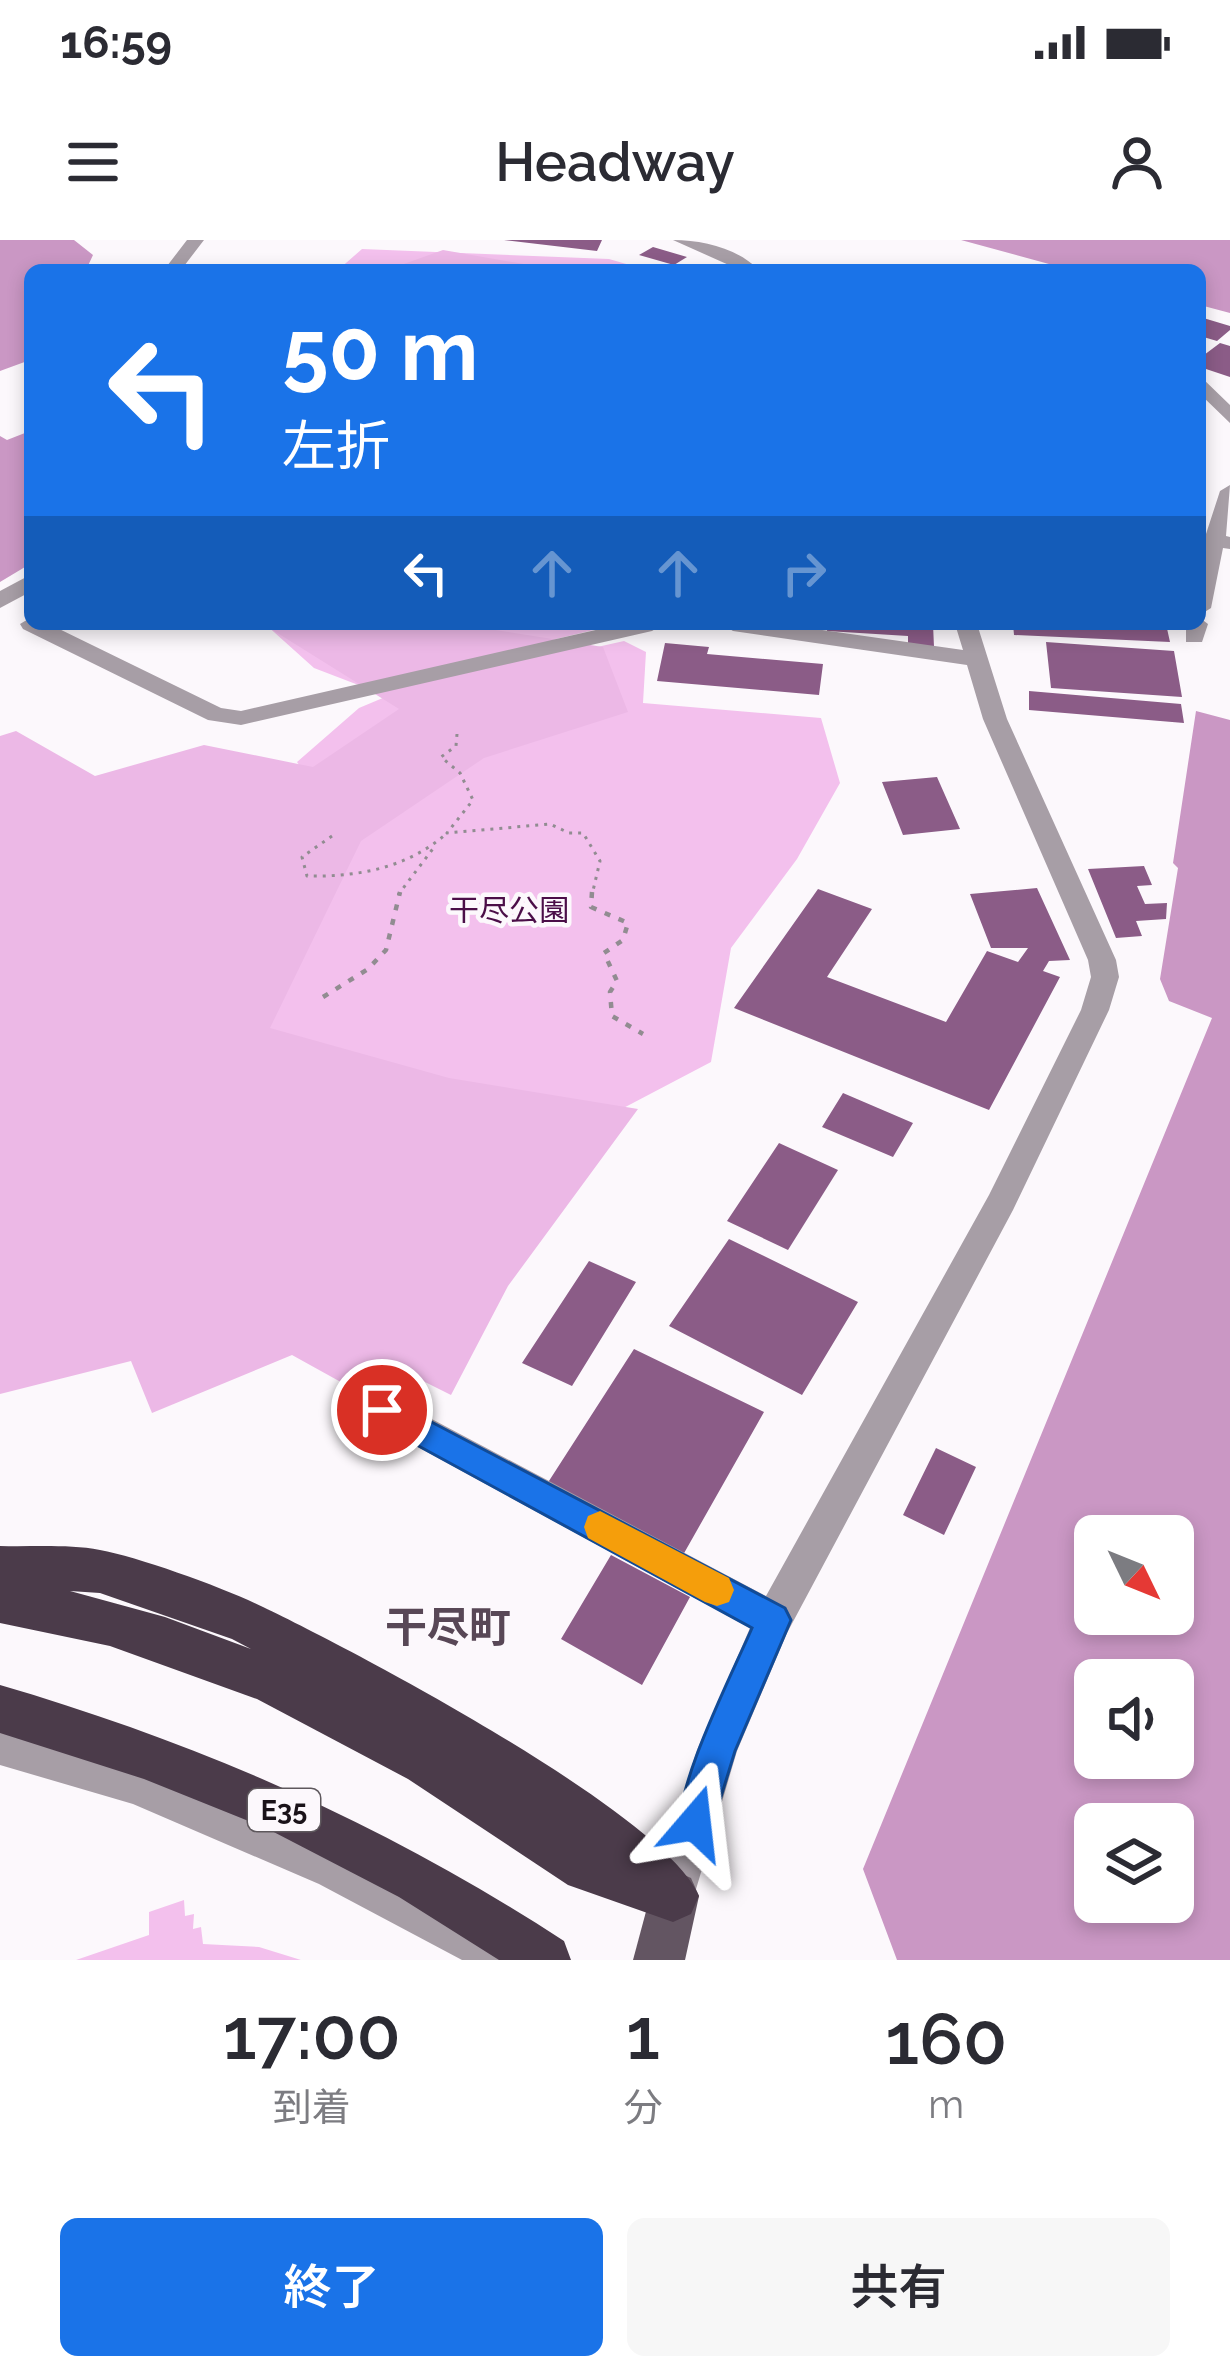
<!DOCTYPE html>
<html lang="ja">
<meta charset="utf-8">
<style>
body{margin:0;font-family:Raleway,"Noto Sans JP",sans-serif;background:#f7f7f7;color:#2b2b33;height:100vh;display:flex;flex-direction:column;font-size:45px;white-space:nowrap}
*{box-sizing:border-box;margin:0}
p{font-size:39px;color:#7c7c81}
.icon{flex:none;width:66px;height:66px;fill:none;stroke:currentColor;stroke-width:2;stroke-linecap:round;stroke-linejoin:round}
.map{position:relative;height:1720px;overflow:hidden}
.details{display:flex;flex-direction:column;background:#fff;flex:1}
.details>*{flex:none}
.banner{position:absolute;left:24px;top:24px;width:1182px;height:366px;border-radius:18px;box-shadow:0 6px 18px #0003;background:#1a73e8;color:#fff;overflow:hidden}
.needle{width:78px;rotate:133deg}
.fabs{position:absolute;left:1074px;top:1275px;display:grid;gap:24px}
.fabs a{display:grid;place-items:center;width:120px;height:120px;border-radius:18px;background:#fff;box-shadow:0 6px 18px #0003;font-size:60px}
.pin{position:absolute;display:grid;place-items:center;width:102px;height:102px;color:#fff;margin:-51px;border:6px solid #fff;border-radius:50%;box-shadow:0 3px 12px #0007}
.me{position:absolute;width:132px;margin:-66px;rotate:17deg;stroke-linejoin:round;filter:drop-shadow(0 0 9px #0008)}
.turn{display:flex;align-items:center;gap:42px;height:252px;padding:0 60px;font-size:54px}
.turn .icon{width:156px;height:156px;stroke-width:2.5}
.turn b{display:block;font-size:84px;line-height:102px}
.lanes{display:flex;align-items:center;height:114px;padding:0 60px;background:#0003;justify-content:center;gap:60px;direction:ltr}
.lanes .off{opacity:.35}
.eta{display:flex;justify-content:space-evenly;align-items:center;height:204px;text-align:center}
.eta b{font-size:72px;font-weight:600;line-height:84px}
.button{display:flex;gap:24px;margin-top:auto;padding:24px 60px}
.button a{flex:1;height:138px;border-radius:18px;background:#1a73e8;color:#fff;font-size:48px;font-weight:600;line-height:138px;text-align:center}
.button a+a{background:#f7f7f7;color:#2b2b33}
.status{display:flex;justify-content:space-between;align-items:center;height:84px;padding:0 60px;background:#fff;direction:ltr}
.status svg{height:33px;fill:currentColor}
header{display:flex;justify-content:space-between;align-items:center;height:156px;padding:0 60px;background:#fff;font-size:54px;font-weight:600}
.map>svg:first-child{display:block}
</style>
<div class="status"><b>16:59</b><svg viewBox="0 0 49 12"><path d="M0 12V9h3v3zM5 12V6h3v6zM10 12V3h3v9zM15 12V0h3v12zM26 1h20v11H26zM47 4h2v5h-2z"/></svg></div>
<header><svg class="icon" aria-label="menu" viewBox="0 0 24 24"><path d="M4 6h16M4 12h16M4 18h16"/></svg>Headway<svg class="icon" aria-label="person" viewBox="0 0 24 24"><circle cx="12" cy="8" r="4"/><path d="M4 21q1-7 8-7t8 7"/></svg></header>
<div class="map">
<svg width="1230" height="1720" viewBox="0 0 1230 1720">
<rect width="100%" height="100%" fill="#fcf8fc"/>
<path fill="#f3c0ed" d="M362 9 609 19 647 30H338Z
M265 384H580L602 388 361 446 314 428Z
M624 401 646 412 643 463 821 478 840 543 797 619 731 708 711 822 593 884 198 787 315 548 297 522 359 468 397 452Z
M184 1660 185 1676 194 1674 193 1689 201 1687 203 1704 259 1707 301 1720H76L149 1695V1672Z"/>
<path fill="#ecb8e6" d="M443 10 558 30H387Z
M263 384H458L603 407 628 472 484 518 361 601 270 788 449 838 638 869 508 1046 451 1155 381 1120 357 1151 292 1115 152 1173 131 1121 0 1154V496L16 491 95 536 204 505 313 527 399 469Z"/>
<path fill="#ca97c4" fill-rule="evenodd" d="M0 0H74L93 15 86 30H30V120L0 131Z
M961 0H1230V73L1200 65V30H1071Z
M30 191V324L0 342V196L7 200Z
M1196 471 1230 480V1720H897L863 1629 1212 778 1169 761 1160 739 1178 628 1173 623ZM1173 1296V1374H1095V1296ZM1095 1440H1173V1518H1095ZM1095 1584H1173V1662H1095Z"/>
<path fill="#8b5c87" d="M504 0H602L597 11Z
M653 7 687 17 674 25 639 15Z
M1200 77 1230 86V90L1217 101 1200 96Z
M1220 103 1230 106V137L1200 127V118Z
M827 384H933L934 407 908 406V396L827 391Z
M1013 384H1166L1170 402 1014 395Z
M1046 402 1174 411 1182 457 1051 448Z
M665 403 709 407 707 414 823 424 819 455 657 441Z
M1029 451 1181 464 1184 483 1029 470Z
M937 537 960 589 903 595 882 542Z
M1144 626 1152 645 1137 646 1145 664 1167 663 1166 679 1136 681 1142 696 1116 698 1088 629Z
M1037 648 1070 720 1049 721 1043 731 1060 737 989 870 734 768 818 649 872 669 827 737 946 782 987 711 1018 722 1028 708H991L970 654Z
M843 853 913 883 893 917 822 887Z
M779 903 838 930 788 1010 727 981Z
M729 999 858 1062 802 1155 669 1086Z
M589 1021 636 1042 572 1146 522 1123Z
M634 1109 764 1172 683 1315 547 1244Z
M936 1208 976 1227 944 1295 903 1275Z
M611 1315 690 1357 642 1445 561 1399Z"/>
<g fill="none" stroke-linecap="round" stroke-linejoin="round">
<path stroke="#918c91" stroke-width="3" stroke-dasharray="3 6" stroke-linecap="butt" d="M457 494 456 506 441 517 460 533 473 560 447 593 550 584 569 593H583L600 621 592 655
M332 596 302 617 307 636C358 637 408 628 447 593
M398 655 435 606"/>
<path stroke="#918c91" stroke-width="4.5" stroke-dasharray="6 9" stroke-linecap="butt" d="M592 652 591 667 628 683 623 700 604 713 617 741 610 752 612 776 643 794
M323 757 368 729 386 710 400 652"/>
<path fill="#a79ea6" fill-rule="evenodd" d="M187 0H204L181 30H164Z
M673 0C703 0 737 8 759 30H740Z
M1200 136 1230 165V183L1200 154Z
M1230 245 1226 296 1230 297V309L1223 308 1211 368 1200 375V294H1206L1220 251Z
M30 335V352L0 368V351Z
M30 378V384H49L221 468 241 471 622 384H663L652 391 241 485 208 480 23 389 20 384Z
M1200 378 1208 384 1202 402H1186V384H1200Z
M722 384H780L963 410 955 384H977L1007 479 1116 720 1119 737 1109 770 1013 970 787 1393 737 1511 694 1656 688 1671 673 1677 658 1671 652 1656 697 1510 750 1388 370 1181 365 1170 370 1159 382 1154 394 1159 766 1356 989 955 1081 770 1091 737 1088 720 983 479 967 425 733 391Z
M0 1485 135 1524 349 1614 485 1684 512 1705 519 1720H462L319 1644 133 1564 0 1525Z"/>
<path fill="#635562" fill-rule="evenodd" d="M673 1630 691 1638 699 1656 685 1720H633L655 1638Z"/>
<path fill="#4b3b4a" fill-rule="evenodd" d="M0 1306C32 1307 68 1304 100 1310 139 1317 227 1349 263 1367 353 1410 665 1574 699 1656L691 1674 673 1682 568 1645 408 1539 257 1459 110 1406 0 1383ZM70 1351 100 1353 232 1399 251 1409 165 1377Z
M0 1445C202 1504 388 1586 564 1701L571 1720H499L399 1657 266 1588 144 1539 0 1493Z"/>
</g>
<path fill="#1a73e8" stroke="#114b97" stroke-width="3" d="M382 1156 785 1368 791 1380 735 1511 709 1596 695 1602 682 1596C667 1561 735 1428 752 1388L371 1180 366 1170 371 1160Z"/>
<path fill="#f59e0b" d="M600 1271 729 1338 734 1350 729 1362 717 1366 705 1362 588 1298 584 1287 588 1276Z"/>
<g text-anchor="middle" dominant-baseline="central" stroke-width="9" stroke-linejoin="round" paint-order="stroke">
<rect fill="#fcf8fc" stroke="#5e585d" stroke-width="3" x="248" y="1549" width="72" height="42" rx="9"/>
<g font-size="27" font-weight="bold" fill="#1a1319">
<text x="284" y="1570">E35</text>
</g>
<g font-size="30" fill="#4b0e48" stroke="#fcf8fc">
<text x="509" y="670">干尽公園</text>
</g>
<g font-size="42" font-weight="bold" fill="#584756" stroke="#fcf8fc">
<text x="448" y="1387">干尽町</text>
</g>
</g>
</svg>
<div class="fabs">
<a><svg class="needle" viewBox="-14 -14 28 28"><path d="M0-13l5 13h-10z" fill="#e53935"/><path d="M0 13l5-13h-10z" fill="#7c7c81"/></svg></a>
<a><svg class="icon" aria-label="sound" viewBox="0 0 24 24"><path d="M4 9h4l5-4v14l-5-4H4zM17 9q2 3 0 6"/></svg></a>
<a><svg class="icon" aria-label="layers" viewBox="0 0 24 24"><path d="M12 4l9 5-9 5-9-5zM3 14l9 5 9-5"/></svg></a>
</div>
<div class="pin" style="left:382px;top:1170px;background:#d93025"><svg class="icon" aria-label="arrive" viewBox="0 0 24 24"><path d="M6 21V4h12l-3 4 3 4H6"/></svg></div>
<svg class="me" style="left:695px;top:1583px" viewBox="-20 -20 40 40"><path d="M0-17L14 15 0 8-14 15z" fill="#1a73e8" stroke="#fff" stroke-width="4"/></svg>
<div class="banner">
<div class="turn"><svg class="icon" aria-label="left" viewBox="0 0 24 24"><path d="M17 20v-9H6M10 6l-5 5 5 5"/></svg><div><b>50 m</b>左折</div></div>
<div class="lanes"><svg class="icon" aria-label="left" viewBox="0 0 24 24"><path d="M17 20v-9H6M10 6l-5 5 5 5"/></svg><svg class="icon off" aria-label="ahead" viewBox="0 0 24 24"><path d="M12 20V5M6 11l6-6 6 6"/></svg><svg class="icon off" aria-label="ahead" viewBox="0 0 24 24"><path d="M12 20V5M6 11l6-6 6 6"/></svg><svg class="icon off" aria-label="right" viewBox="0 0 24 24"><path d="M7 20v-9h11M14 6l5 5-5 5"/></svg></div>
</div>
</div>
<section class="details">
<div class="eta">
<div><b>17:00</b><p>到着</p></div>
<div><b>1</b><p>分</p></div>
<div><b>160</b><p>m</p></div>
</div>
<div class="button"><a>終了</a><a>共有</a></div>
</section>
